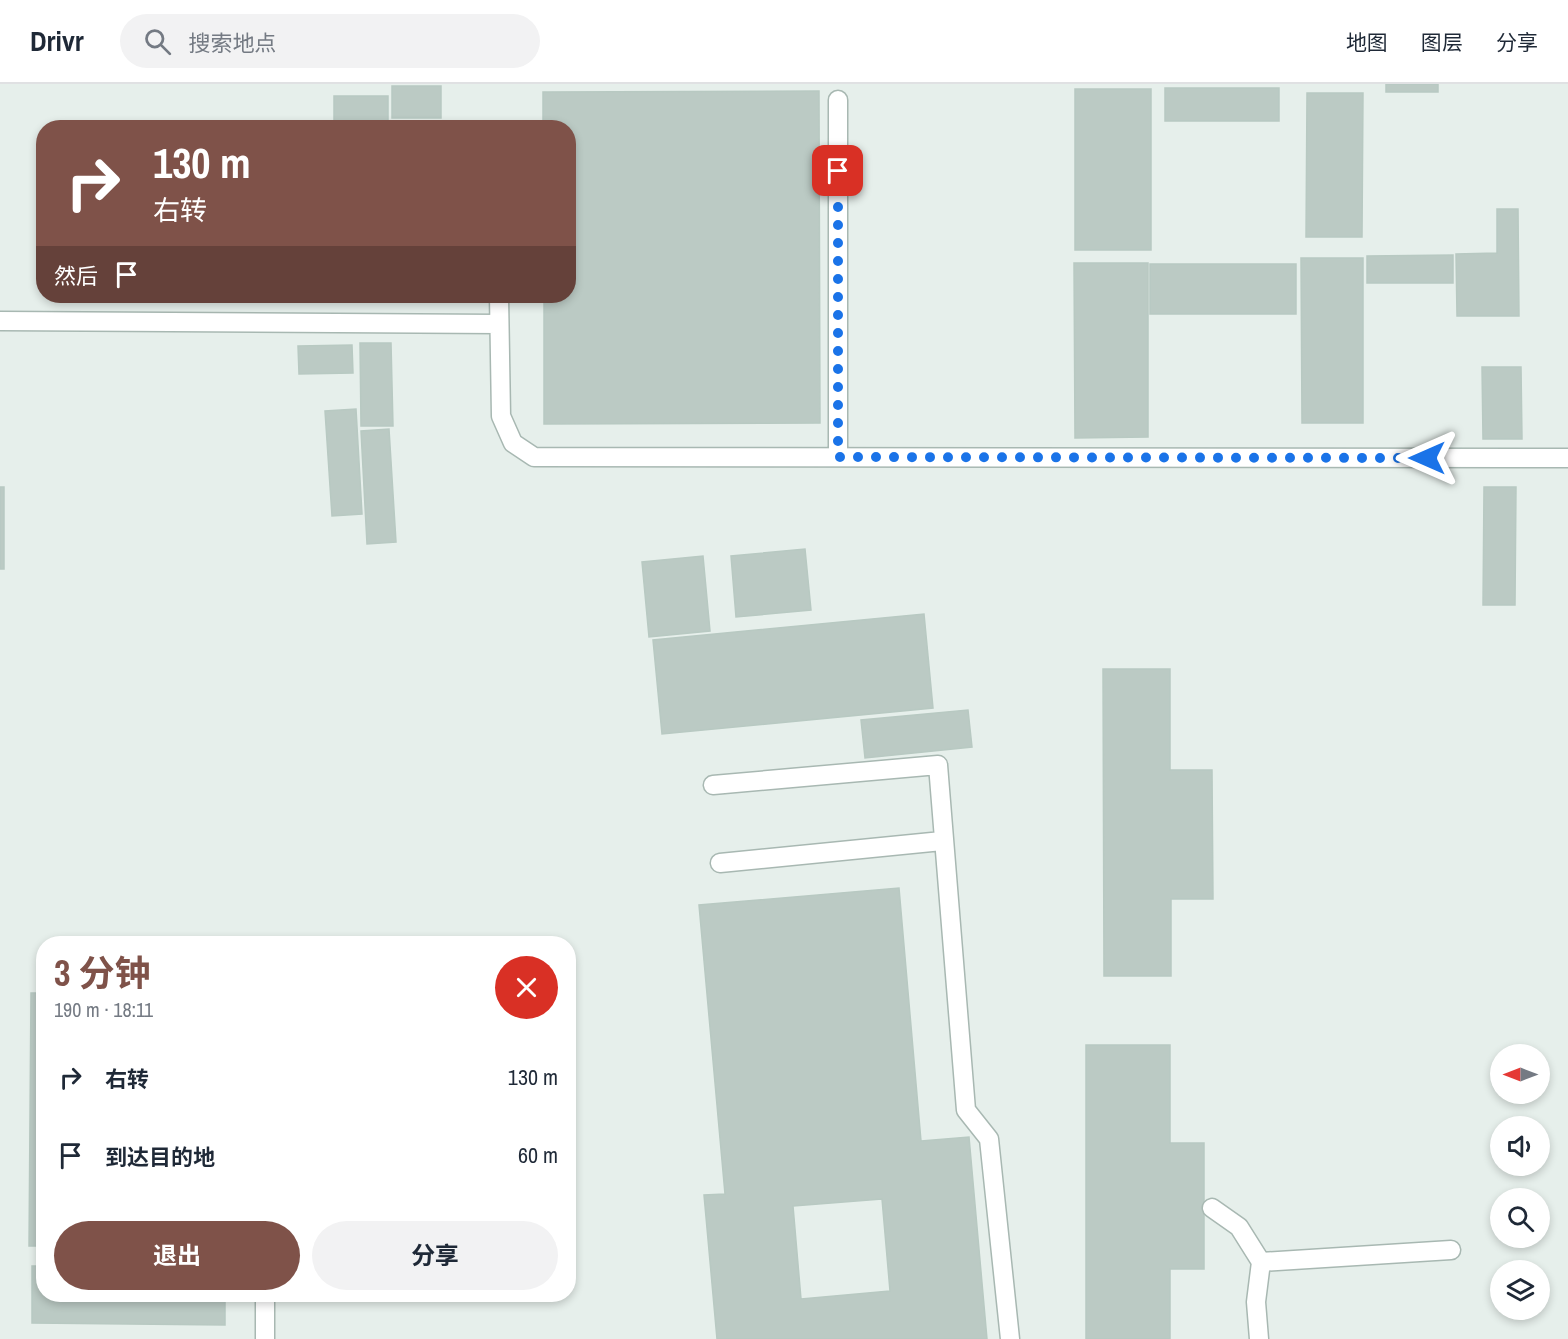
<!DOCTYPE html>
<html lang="zh">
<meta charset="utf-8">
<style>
body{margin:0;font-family:"Archivo Narrow","Noto Sans SC",sans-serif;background:#f2f2f3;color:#1f2937;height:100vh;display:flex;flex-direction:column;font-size:22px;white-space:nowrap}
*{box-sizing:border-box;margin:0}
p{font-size:20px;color:#747a83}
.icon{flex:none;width:33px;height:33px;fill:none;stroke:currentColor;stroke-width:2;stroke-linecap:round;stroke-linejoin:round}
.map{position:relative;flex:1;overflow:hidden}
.panel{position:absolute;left:36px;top:852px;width:540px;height:366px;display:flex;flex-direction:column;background:#fff;border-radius:24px;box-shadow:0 3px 9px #0003}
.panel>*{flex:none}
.hud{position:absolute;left:36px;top:36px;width:540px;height:183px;border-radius:24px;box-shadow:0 3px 9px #0003;background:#7f5249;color:#fff;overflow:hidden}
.needle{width:39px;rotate:270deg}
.controls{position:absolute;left:1490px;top:960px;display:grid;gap:12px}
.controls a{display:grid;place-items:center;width:60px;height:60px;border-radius:50%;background:#fff;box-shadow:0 3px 9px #0003;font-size:30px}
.pin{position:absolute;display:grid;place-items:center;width:51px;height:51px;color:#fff;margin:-26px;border-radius:12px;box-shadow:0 3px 9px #0006}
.me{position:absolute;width:66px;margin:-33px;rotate:270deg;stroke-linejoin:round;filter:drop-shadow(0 0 4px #0008)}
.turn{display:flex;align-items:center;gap:21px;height:126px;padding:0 18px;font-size:27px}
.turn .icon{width:78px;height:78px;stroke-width:2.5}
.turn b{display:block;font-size:42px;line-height:51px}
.then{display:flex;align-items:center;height:57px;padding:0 18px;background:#0003;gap:12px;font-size:22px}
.round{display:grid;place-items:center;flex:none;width:63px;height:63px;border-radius:32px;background:#f2f2f3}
.overview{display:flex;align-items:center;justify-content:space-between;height:102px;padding:0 18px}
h1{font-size:36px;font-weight:700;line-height:45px;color:#7f5249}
.primary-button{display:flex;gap:12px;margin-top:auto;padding:12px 18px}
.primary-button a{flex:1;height:69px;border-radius:36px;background:#7f5249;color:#fff;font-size:24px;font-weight:700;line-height:69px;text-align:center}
.primary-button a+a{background:#f2f2f3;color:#1f2937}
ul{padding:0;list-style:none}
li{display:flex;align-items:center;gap:18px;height:78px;padding:0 18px}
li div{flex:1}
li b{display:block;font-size:22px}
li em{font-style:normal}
header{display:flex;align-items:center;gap:36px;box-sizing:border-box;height:84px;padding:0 30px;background:#fff;border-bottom:2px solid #e0e1e3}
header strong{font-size:28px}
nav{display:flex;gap:33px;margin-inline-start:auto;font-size:21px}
.search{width:420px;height:54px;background:#f2f2f3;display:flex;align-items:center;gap:15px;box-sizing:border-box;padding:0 21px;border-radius:33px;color:#747a83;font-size:22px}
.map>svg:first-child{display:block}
</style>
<header>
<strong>Drivr</strong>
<div class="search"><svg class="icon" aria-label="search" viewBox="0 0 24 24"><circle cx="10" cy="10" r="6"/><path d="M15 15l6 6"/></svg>搜索地点</div>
<nav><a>地图</a><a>图层</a><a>分享</a></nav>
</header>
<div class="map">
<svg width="1568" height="1255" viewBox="0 0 1568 1255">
<rect width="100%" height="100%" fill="#e6efeb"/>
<path fill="#bbcac4" stroke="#b8c9c2" stroke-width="1.5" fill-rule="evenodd" d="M1386 0H1438V8H1386Z
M392 2H441V34H392Z
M1165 4H1279V37H1165Z
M1075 5H1151V166H1075Z
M819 7 820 339 544 340V212H568V44H543V8Z
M1307 9H1363L1362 153H1306Z
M334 12H388V44H334Z
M1497 125H1518L1519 232H1457L1456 170 1497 169Z
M1453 171V199H1367V172Z
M1301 174H1363V339H1302Z
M1074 179H1148V353L1075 354Z
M1150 180H1296V230H1150Z
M360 259H391L393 342H361Z
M352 261 353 289 299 290 298 262Z
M1482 283H1521L1522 355H1483Z
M356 325 362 430 332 432 325 327Z
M389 345 396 458 367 460 361 347Z
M0 403H4V485H0Z
M1484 403H1516L1515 521H1483Z
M805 465 811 526 736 533 731 472Z
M703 472 710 547 649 553 642 478Z
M924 530 933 624 662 650 653 556Z
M1103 585H1170V686H1212L1213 815H1171V892H1104Z
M968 626 972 663 865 674 861 636Z
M899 804 921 1057 969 1053 987 1255H717L704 1111 725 1110 699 821ZM882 1115 890 1207 801 1215 793 1122Z
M31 909H44V1162H29Z
M1086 961H1170V1059H1204V1185H1170V1255H1086Z
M32 1182H44V1210H225V1241L32 1239Z"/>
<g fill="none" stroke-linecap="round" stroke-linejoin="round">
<g stroke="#a8b8b2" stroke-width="21">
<path id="minor" d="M838 16V373
M499 212 501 332 513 359 534 373 1568 374
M0 237 499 240
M713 701 938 681 966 1026 989 1055 1010 1255
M720 779 942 757
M1212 1124 1239 1143 1261 1178 1256 1218 1259 1255
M1261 1178 1451 1166
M265 1210V1255"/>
</g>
<use href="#minor" stroke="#fff" stroke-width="18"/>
</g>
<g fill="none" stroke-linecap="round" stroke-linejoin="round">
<path stroke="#1a73e8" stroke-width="10" stroke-dasharray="0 18" d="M838 87V373L1427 374"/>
</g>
</svg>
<div class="controls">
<a><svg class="needle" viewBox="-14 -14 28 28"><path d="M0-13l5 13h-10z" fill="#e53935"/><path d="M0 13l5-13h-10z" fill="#747a83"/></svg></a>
<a><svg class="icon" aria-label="sound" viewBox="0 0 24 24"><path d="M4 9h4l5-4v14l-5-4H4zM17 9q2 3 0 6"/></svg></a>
<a><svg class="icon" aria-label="search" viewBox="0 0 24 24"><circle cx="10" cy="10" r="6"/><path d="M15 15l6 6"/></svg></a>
<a><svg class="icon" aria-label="layers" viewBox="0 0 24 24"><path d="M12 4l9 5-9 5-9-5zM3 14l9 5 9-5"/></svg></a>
</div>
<div class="pin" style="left:838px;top:87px;background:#d93025"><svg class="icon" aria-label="arrive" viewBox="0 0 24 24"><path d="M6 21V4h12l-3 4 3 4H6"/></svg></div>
<svg class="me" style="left:1427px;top:374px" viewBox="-20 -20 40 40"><path d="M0-17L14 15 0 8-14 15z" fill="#1a73e8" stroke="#fff" stroke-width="4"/></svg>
<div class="hud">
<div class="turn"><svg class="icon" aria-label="right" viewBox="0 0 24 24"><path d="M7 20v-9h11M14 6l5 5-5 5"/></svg><div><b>130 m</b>右转</div></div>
<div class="then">然后<svg class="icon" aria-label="arrive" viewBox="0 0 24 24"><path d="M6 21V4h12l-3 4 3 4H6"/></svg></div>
</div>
<section class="panel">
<div class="overview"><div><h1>3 分钟</h1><p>190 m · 18:11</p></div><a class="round" style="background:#d93025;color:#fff"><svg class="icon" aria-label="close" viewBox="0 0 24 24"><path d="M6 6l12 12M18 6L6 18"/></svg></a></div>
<ul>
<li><svg class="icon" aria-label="right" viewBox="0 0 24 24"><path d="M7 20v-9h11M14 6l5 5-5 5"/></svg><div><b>右转</b></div><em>130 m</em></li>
<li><svg class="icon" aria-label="arrive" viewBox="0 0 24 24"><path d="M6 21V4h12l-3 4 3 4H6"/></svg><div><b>到达目的地</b></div><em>60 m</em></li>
</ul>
<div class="primary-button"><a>退出</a><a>分享</a></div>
</section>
</div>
